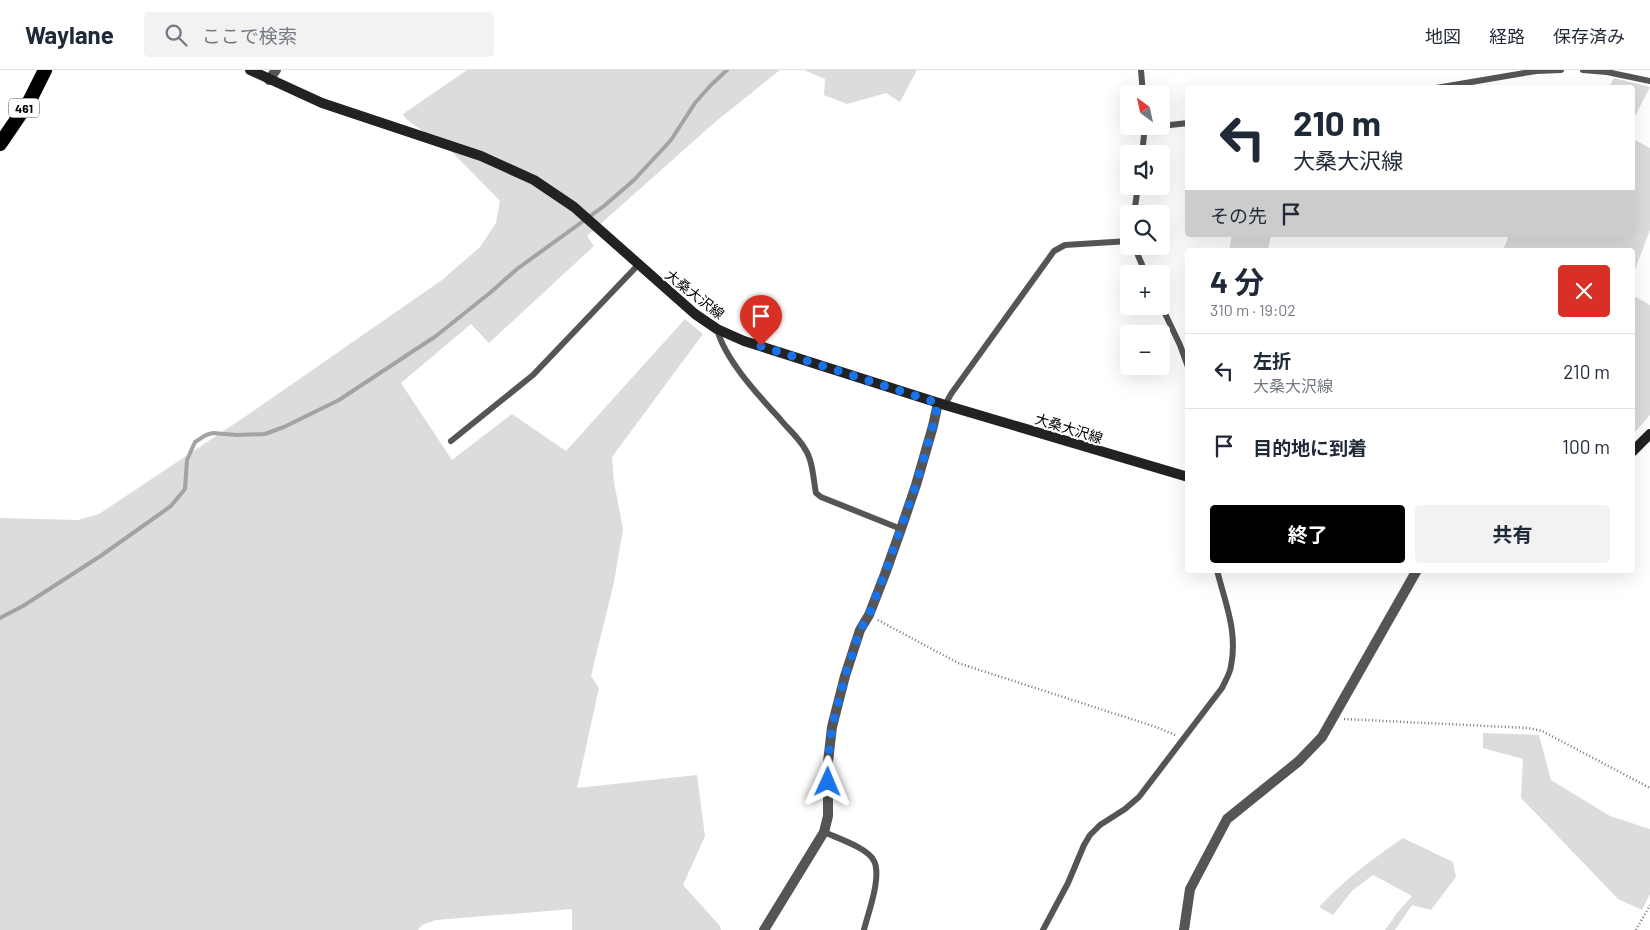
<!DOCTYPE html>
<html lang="ja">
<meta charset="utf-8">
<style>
body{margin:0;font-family:Barlow,"Noto Sans JP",sans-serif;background:#f2f2f3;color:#1f2937;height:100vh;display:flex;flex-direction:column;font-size:19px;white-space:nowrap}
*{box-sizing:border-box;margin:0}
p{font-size:16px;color:#747a83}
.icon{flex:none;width:28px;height:28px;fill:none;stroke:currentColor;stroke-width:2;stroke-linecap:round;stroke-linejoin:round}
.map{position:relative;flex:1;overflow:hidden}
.side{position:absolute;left:1185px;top:178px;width:450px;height:325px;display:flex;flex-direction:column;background:#fff;border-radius:5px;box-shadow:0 5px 20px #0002}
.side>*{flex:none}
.guide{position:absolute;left:1185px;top:15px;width:450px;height:152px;border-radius:5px;box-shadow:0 5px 20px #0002;background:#fff;color:#1f2937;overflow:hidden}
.needle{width:32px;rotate:327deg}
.fabs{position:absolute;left:1120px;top:15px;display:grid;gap:10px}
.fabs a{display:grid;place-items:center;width:50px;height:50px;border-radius:5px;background:#fff;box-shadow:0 5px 20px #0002;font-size:25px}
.pin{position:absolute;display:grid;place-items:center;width:42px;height:42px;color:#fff;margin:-51px -21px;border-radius:50% 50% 50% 0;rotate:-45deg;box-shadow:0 0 5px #0007}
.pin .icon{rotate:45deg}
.me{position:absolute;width:55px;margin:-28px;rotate:1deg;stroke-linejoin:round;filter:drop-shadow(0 0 4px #0008)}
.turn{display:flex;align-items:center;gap:18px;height:105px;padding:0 25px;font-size:22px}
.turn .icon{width:65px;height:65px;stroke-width:2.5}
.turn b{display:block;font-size:35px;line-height:42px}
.then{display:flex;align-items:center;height:48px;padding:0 25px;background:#0003;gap:10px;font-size:19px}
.round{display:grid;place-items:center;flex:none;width:52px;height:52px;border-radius:5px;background:#f2f2f3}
.head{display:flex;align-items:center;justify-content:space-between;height:85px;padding:0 25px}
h1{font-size:30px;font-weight:700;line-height:38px}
.primary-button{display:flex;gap:10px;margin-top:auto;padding:10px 25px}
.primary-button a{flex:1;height:58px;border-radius:5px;background:#000;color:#fff;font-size:20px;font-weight:700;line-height:58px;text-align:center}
.primary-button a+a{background:#f2f2f3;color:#1f2937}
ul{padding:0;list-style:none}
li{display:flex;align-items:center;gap:15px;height:75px;padding:0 25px;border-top:1px solid #e0e1e3}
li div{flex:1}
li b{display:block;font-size:19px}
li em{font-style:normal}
header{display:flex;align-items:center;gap:30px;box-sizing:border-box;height:70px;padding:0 25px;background:#fff;border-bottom:1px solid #e0e1e3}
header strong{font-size:24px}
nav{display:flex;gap:28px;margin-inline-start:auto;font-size:18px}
.search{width:350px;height:45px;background:#f2f2f3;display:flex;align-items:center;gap:12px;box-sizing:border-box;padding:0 18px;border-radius:5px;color:#747a83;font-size:19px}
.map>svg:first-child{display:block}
</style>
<header>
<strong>Waylane</strong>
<div class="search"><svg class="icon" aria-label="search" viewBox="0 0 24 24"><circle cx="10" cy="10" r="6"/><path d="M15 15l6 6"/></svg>ここで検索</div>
<nav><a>地図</a><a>経路</a><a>保存済み</a></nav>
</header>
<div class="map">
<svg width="1650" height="860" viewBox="0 0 1650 860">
<rect width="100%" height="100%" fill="#fff"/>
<path fill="#dcdcdc" d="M467 0H780L714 53 587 166 594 176 489 273 471 254 401 313 452 390 512 344 566 381 685 249 703 264 612 387 614 412 623 459 614 512 591 606 599 618 577 718 697 705 705 766 683 815 720 856 721 860H572V839L436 850 422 855 418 860H0V448L78 450 99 444 249 344 442 210 480 177 496 153 500 131 453 83 406 49 403 44Z
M804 0H917L900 32 886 23 847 34 824 25 825 9Z
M1614 8 1650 17 1633 50 1632 18 1609 17Z
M1633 69 1650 78V160L1633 205 1632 180H1503L1509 165H1632Z
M1232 165H1271L1268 180H1229Z
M1632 225 1650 235V345L1633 364Z
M1483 663 1539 665 1551 710 1610 746 1650 759V824L1642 840 1618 829 1521 728 1523 689 1483 678Z
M1403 768 1453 792 1456 807 1431 840 1412 835 1395 860H1385L1397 843 1412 826 1373 805 1352 821 1333 845 1319 837C1345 809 1371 790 1403 768Z"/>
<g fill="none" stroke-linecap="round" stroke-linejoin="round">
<path stroke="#a3a3a3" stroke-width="4" d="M0 548 23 536 102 485 171 436 185 419 187 390 195 372 206 365 213 363 237 365 265 364 284 357 339 330 436 266 491 222 517 199 604 136 634 110 671 70 695 33 711 15 727 0"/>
<g stroke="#dbdbdb" stroke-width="15">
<path id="trunk" d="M0 74 30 30 45 0"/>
</g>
<path stroke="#777" stroke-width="2.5" stroke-dasharray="1 2.5" stroke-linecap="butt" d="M878 550 958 593 1156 657 1175 665
M1344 649 1528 658 1542 661 1650 718
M1636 860 1650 835"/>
<path stroke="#555" stroke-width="6" d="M1141 0 1143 24
M1583 0 1607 2 1650 11
M1436 18 1536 1 1561 0
M1161 56 1188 53
M1146 58 1160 56
M1142 84 1145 56
M1134 144 1138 116
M1134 176 1146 204
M1161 235 1180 275 1188 297
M717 259C725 290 759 326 780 349 788 359 799 368 805 379 813 391 813 408 816 423L821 427 901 459
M945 335 951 324 1054 181 1065 175 1129 171
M451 371 533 305 638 195
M824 762C837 768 868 778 874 791 882 807 868 843 864 860
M1043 860 1068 813 1084 775 1090 765 1100 755 1125 739 1139 727 1222 618C1225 611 1230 604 1231 596 1238 561 1225 533 1217 500"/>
<path stroke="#555" stroke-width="10" d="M269 10 276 0
M764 860 824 762 828 746V692L832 657 845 606 860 560 869 545 885 504 901 459 916 415 933 356 938 333
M1184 860 1190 819 1227 749 1299 691 1322 667 1417 500"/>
<path stroke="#222" stroke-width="10" d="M250 0 322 33 481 86 534 110 574 137 695 244 717 259 744 271 945 335 1188 407
M1632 382 1650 364"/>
<use href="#trunk" stroke="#000" stroke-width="14"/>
</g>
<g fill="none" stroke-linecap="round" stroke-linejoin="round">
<path stroke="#1a73e8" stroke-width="9" stroke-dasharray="0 16.2" d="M761 276 938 333 933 356 916 415 890 489 869 545 860 560 845 606 832 657 828 692V712"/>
</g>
<g text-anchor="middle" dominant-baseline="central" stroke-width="4.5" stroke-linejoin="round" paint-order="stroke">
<rect fill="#fff" stroke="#4c4c4c" stroke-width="1" x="9" y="28.5" width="30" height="19" rx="4"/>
<g font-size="12" font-weight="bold" fill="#000">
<text x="24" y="38">461</text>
</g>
<g font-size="14" fill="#000" stroke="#fff">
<text transform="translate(695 224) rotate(38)">大桑大沢線</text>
<text transform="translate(1069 358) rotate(17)">大桑大沢線</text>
</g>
</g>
</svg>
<div class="fabs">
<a><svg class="needle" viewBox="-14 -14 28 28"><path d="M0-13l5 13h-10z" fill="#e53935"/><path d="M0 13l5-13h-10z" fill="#747a83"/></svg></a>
<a><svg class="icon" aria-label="sound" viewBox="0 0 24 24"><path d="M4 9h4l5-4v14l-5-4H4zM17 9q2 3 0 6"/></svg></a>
<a><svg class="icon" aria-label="search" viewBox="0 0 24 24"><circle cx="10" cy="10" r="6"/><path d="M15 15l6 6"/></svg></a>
<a>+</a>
<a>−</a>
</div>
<div class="pin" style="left:761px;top:276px;background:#d93025"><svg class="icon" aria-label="arrive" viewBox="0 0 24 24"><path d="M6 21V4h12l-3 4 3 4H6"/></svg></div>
<svg class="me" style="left:828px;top:712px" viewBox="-20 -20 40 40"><path d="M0-17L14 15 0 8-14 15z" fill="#1a73e8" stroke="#fff" stroke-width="4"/></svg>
<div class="guide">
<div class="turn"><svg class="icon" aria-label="left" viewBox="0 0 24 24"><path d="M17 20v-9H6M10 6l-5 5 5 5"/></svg><div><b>210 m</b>大桑大沢線</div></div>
<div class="then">その先<svg class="icon" aria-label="arrive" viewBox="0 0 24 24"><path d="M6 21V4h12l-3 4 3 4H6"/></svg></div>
</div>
<section class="side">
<div class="head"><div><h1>4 分</h1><p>310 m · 19:02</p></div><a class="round" style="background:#d93025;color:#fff"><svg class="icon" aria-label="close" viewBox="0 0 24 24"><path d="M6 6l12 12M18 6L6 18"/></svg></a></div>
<ul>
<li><svg class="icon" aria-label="left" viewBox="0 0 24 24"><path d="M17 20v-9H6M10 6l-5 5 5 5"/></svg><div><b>左折</b><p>大桑大沢線</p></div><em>210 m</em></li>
<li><svg class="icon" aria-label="arrive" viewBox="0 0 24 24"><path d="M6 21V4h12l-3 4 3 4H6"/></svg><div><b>目的地に到着</b></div><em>100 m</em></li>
</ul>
<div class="primary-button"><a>終了</a><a>共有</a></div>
</section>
</div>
